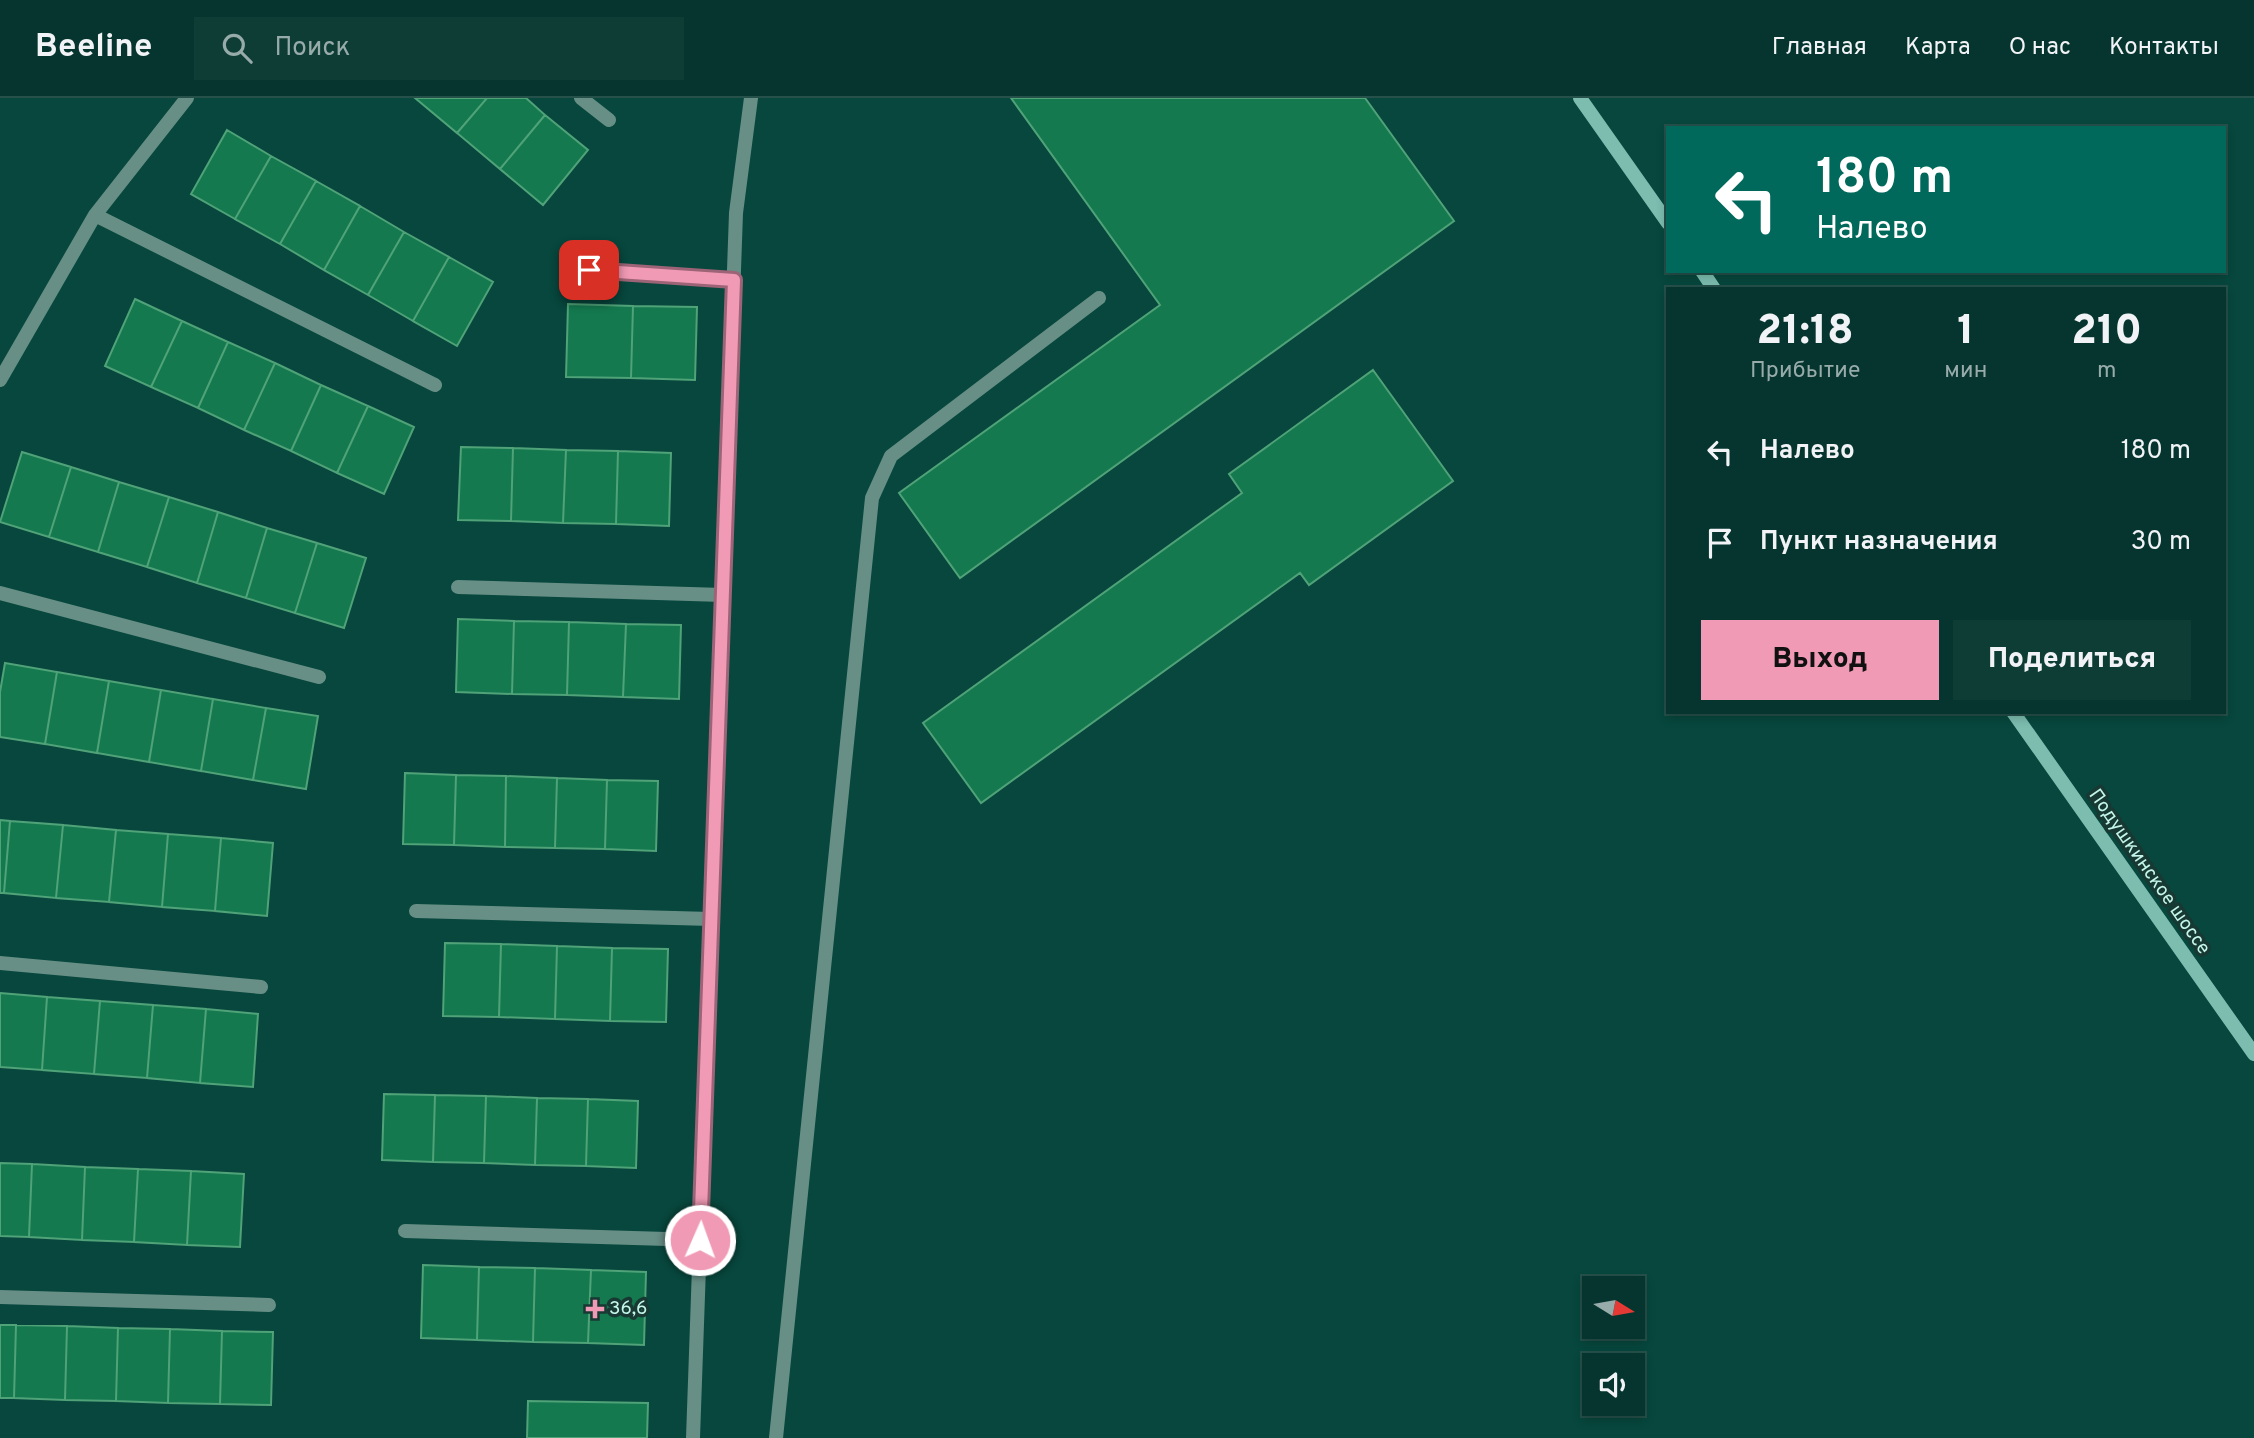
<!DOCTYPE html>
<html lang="ru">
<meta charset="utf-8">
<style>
body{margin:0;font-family:Overpass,sans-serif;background:#0e3d36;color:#f1f3f6;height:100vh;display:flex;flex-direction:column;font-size:26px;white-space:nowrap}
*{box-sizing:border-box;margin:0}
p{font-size:23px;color:#97abaa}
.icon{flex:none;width:38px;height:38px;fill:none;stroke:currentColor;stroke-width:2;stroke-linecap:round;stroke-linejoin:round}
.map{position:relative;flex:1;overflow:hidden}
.details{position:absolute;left:1666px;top:189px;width:560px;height:427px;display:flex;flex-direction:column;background:#05352e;border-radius:0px;box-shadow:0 4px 10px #0003,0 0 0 2px #26504a}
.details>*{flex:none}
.guide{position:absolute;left:1666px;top:28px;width:560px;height:147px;border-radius:0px;box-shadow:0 4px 10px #0003,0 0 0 2px #26504a;background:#00695c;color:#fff;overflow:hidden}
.needle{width:46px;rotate:101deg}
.fabs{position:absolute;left:1582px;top:1178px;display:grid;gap:14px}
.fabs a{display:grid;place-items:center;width:63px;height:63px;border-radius:0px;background:#05352e;box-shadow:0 4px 10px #0003,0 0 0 2px #26504a;font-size:35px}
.pin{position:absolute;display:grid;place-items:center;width:60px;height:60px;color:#fff;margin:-30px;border-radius:14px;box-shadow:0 4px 10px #0006}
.me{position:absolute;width:77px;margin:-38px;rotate:2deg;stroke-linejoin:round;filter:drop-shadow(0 0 5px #0008)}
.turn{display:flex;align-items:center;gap:24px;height:147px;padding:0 35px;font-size:32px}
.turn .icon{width:91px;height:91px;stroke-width:2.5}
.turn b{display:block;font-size:49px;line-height:60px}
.eta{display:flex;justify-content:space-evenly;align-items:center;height:119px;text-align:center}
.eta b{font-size:42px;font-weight:800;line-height:49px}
.cta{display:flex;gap:14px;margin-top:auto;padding:14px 35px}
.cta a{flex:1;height:80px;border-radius:0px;background:#f09ab5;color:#111;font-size:28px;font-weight:800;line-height:80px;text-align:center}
.cta a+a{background:#0e3d36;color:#f1f3f6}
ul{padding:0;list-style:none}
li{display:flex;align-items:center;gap:21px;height:91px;padding:0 35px}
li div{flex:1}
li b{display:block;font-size:26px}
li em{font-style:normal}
header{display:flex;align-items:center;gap:42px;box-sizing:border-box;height:98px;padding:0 35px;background:#05352e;border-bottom:2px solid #26504a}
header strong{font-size:33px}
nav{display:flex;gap:38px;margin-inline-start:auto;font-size:24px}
.search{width:490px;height:63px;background:#0e3d36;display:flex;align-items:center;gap:18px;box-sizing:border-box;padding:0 24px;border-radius:0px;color:#97abaa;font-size:26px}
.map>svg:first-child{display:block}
</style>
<header>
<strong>Beeline</strong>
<div class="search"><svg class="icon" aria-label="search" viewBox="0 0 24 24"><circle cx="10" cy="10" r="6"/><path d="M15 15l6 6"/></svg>Поиск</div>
<nav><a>Главная</a><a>Карта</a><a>О нас</a><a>Контакты</a></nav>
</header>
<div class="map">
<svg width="2254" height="1340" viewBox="0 0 2254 1340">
<rect width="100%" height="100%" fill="#07473d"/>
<path fill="#14794f" stroke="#50a278" stroke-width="2" d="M415 0H487L457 35Z
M487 0H526L545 17 500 71 457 35Z
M1011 0H1365L1454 123 960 480 899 395 1160 207Z
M545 17 588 52 543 107 500 71Z
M227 32 271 58 235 121 191 96Z
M271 58 316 83 280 146 235 121Z
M316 83 360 108 324 172 280 146Z
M360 108 404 134 368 197 324 172Z
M404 134 449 159 413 223 368 197Z
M449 159 493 184 457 248 413 223Z
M135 201 182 223 151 289 105 268Z
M568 206 633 208 631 280 566 279Z
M633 208 697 209 695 282 631 280Z
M182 223 228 244 198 310 151 289Z
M228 244 275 265 244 332 198 310Z
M275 265 321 287 291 353 244 332Z
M1373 272 1453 383 1309 487 1300 475 981 705 923 625 1242 395 1229 376Z
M321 287 368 308 337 375 291 353Z
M368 308 414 329 384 396 337 375Z
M461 349 513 350 511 423 458 422Z
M513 350 566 352 563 425 511 423Z
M566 352 618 353 616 426 563 425Z
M618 353 671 355 669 428 616 426Z
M22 354 71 369 49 439 0 424Z
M71 369 119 384 98 454 49 439Z
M119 384 169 399 147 469 98 454Z
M169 399 218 414 197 485 147 469Z
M218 414 267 430 246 500 197 485Z
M267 430 317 445 295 515 246 500Z
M317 445 366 460 344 530 295 515Z
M458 521 514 523 512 596 456 594Z
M514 523 569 524 567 597 512 596Z
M569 524 626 526 623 599 567 597Z
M626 526 681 527 679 601 623 599Z
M5 565 57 574 45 646 0 639V594Z
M57 574 109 583 97 655 45 646Z
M109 583 161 592 149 664 97 655Z
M161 592 213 601 201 673 149 664Z
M213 601 266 610 253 682 201 673Z
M266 610 318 618 306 691 253 682Z
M405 675 456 677 454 747 403 746Z
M456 677 506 678 505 749 454 747Z
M506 678 557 680 555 750 505 749Z
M557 680 607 682 605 751 555 750Z
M607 682 658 683 656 753 605 751Z
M0 722 10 723 4 795H0Z
M10 723 63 727 56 800 4 795Z
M63 727 116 732 109 804 56 800Z
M116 732 168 736 162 809 109 804Z
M168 736 221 740 215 813 162 809Z
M221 740 273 745 267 818 215 813Z
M445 845 501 846 499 919 443 918Z
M501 846 557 848 555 921 499 919Z
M557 848 612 850 610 923 555 921Z
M612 850 668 851 666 924 610 923Z
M0 895 47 899 42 972 0 969Z
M47 899 100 903 94 976 42 972Z
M100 903 153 907 147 980 94 976Z
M153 907 206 911 200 985 147 980Z
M206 911 258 916 253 989 200 985Z
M384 996 435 997 433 1064 382 1062Z
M435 997 486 998 484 1065 433 1064Z
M486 998 537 1000 535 1067 484 1065Z
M537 1000 588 1001 586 1068 535 1067Z
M588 1001 638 1003 636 1070 586 1068Z
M0 1065 32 1066 29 1139 0 1138Z
M32 1066 85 1069 82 1142 29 1139Z
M85 1069 138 1071 134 1144 82 1142Z
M138 1071 191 1073 187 1147 134 1144Z
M191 1073 244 1076 240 1149 187 1147Z
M423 1167 479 1169 477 1242 421 1240Z
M479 1169 535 1170 533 1244 477 1242Z
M535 1170 591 1172 588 1245 533 1244Z
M591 1172 646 1174 644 1247 588 1245Z
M0 1227H16L14 1300H0Z
M16 1227 67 1228 65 1302 14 1300Z
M67 1228 118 1230 116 1303 65 1302Z
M118 1230 170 1231 168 1305 116 1303Z
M170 1231 222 1233 220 1306 168 1305Z
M222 1233 273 1234 271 1307 220 1306Z
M528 1303 648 1305 647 1340H527Z"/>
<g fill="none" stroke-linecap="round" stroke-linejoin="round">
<path stroke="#678f86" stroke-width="14" d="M581 0 609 22
M95 117 435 287
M589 172 734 182
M0 282 95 117 187 0
M458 489 723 497
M0 495 319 579
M416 813 711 821
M0 865 261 889
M405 1133 700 1142
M0 1199 269 1207
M693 1340 736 115 751 0
M776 1340 872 400 891 358 1099 200"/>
<path stroke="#7cbdaf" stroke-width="14" d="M1580 0 1668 125
M1702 173 1714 191
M2013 614 2254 956"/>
</g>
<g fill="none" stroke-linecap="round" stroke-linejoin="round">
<g stroke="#9c6476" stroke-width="18">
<path id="route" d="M589 172 734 182 700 1142"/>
</g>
<use href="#route" stroke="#f09ab5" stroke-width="12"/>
</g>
<path fill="#f09ab5" stroke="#183933" stroke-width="2.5" d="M591.5 1200.5h7v7h7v7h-7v7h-7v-7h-7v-7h7z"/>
<g text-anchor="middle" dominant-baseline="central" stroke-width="7" stroke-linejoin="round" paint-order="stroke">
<g font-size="19" fill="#c5f6ea" stroke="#183933">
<text transform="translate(2149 774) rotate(55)">Подушкинское шоссе</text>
</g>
<g font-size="19" fill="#c5f6ea" stroke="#183933" text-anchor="start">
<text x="609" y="1211">36,6</text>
</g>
</g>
</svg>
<div class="fabs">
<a><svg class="needle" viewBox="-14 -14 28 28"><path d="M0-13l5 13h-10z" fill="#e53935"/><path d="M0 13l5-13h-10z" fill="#97abaa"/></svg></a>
<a><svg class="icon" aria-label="sound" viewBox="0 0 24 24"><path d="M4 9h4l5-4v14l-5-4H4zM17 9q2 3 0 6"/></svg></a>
</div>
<div class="pin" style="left:589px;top:172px;background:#d93025"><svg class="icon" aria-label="arrive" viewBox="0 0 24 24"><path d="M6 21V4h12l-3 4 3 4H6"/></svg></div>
<svg class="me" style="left:700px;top:1142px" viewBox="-20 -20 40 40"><circle r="17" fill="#f09ab5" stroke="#fff" stroke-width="3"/><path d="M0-11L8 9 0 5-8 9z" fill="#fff"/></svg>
<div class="guide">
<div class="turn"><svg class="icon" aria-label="left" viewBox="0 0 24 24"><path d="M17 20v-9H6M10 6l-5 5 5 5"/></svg><div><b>180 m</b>Налево</div></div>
</div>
<section class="details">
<div class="eta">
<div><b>21:18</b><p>Прибытие</p></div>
<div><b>1</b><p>мин</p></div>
<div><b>210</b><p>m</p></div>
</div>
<ul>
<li><svg class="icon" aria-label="left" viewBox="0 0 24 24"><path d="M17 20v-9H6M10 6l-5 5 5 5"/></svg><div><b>Налево</b></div><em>180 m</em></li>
<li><svg class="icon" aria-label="arrive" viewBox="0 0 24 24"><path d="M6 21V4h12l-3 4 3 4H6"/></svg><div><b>Пункт назначения</b></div><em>30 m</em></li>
</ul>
<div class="cta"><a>Выход</a><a>Поделиться</a></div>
</section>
</div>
